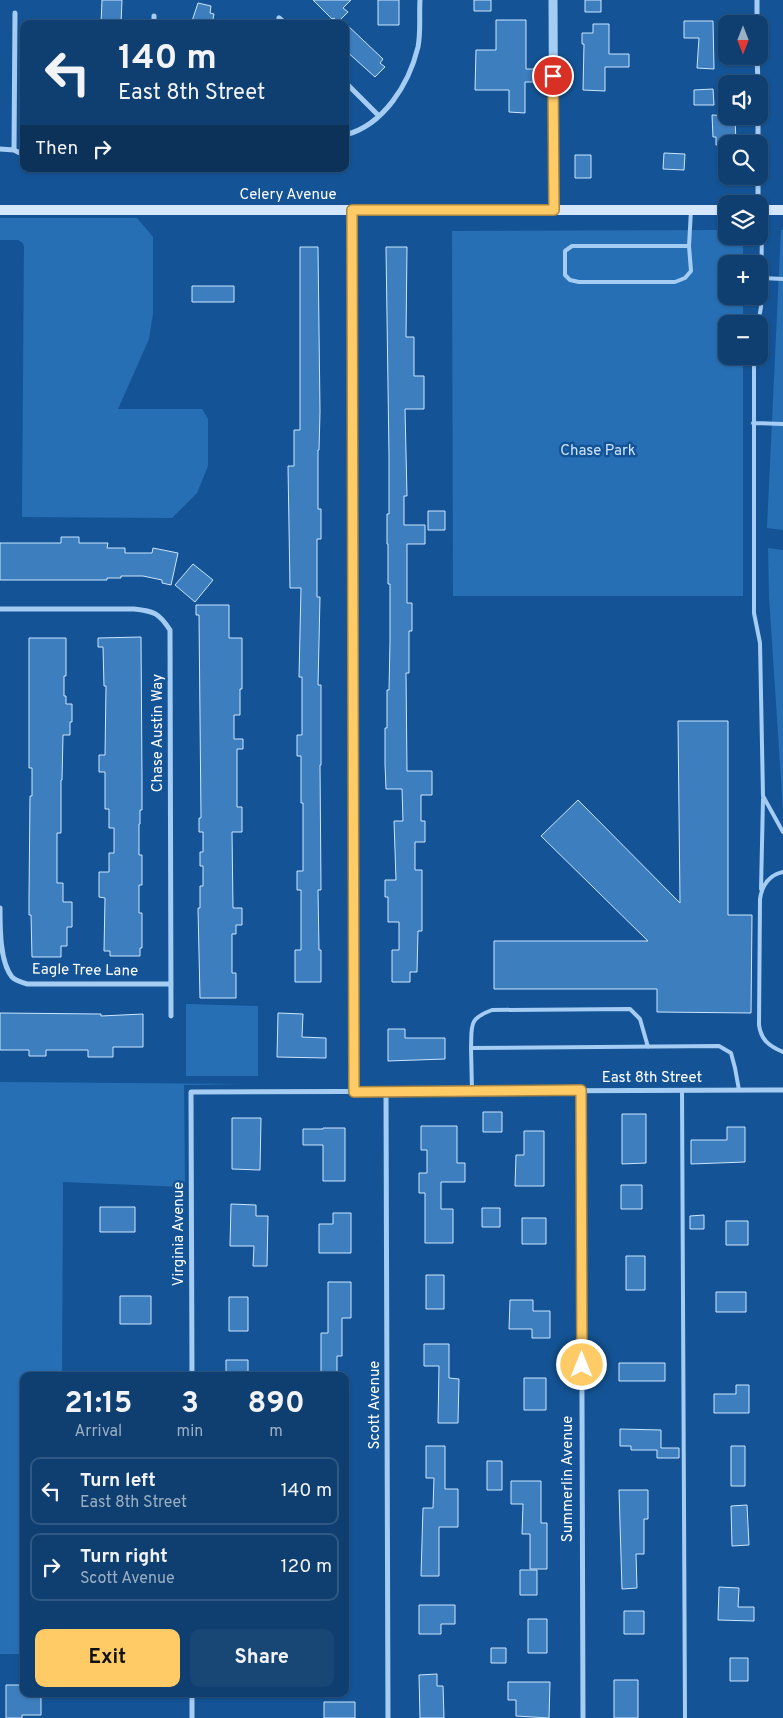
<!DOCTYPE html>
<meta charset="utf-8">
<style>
body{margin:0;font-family:Overpass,sans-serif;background:#184675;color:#f1f3f6;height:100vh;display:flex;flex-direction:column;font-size:19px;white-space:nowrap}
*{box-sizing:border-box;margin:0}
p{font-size:16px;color:#9bafc3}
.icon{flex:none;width:28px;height:28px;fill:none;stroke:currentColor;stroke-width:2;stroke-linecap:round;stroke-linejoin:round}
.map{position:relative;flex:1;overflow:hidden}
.details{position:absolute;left:20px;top:1372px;width:329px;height:325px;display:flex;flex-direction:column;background:#0f3f70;border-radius:10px;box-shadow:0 1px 4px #0004,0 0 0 1px #2f5883}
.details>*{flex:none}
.top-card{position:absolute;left:20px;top:20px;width:329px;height:152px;border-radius:10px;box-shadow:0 1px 4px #0004,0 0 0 1px #2f5883;background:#0f3f70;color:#f1f3f6;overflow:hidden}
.needle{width:32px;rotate:180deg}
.controls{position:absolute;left:718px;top:15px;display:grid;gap:10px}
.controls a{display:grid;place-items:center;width:50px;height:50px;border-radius:10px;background:#0f3f70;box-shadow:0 1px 4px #0004,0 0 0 1px #2f5883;font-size:25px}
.pin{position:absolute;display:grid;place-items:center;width:42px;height:42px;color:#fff;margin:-21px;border:2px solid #fff;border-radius:50%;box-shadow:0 1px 5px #0007}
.me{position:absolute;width:55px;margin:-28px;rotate:0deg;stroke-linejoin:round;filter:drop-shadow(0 0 4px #0008)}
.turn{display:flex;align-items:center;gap:18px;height:105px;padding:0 15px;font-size:22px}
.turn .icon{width:65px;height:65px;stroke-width:2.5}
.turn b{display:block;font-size:35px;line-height:42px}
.then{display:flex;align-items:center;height:48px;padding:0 15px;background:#0003;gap:10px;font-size:19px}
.eta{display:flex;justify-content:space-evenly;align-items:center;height:85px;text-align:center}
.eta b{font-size:30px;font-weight:700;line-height:35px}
.primary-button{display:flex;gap:10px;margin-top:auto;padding:10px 15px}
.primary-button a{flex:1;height:58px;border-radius:10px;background:#ffcb66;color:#111;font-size:20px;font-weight:700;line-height:58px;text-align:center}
.primary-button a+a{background:#184675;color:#f1f3f6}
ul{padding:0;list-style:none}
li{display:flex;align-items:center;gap:15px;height:68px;margin:0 10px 8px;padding:0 5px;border:2px solid #2f5883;border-radius:10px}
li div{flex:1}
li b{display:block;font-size:19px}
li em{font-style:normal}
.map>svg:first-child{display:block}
</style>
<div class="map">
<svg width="783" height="1718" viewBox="0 0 783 1718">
<rect width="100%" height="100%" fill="#145496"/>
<path fill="#276fb5" d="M0 218H137L153 237V313L149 339 118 409H202L208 419V466L197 493 172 518 22 517 24 247 23 243 18 240H0Z
M726 230V236H743V264H726V296H743V324H726V356H743V596H453L452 231Z
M781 230H783V530L767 528Z
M768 548 783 550V810L769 596Z
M186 1004 258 1006V1076H186Z
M0 1082 246 1084 184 1085 185 1187 63 1182 62 1376H24V1654H0Z"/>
<path fill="#3d7ebe" stroke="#cce5fd" d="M102 0H122L121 24H101Z
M313 0H351L343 8 348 12 338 22 334 18 332 19Z
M378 0H399V25H378Z
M474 0H491V11H474Z
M585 0H601V12H585Z
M198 3 211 6 210 13 214 14 212 24H191Z
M496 20H526V69H535L534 82H525V113L509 112V90H475L476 50H496Z
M684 21H713L714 69 697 68 699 38H684Z
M345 23 383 59 380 63 385 67 375 77 345 50Z
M593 24H609V54H629V67H605V91L583 90 584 44H582V33H593Z
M713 89 714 105H694V90Z
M712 115 735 116 736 144 716 145V137H713Z
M664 153 685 154 684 170 663 169Z
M575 155H591V178H575Z
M300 247H318L320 412 319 450H318V509H321V539H317V597H320L318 685H321V765H320L321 890H318L319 950H321V982H295V950H301V890H297V871H303V803H301V756H297V735H302V677H299L301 588H290L288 466H294V430H300Z
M386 247H407L406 337H414V376H424V409H405L407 496H404V525H425V544H407V603H412V631H409V673H406L407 771H432V795H421V821H425V842H415V870H422V931H418L417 972H410V982H392V950H399V922H388V897H385V880H396L394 821H403L402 789H386L385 764V728H387V690H389L390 641V584H388V544H387V514H389V456Z
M192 286H234V302H192Z
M428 511H445V530H428Z
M61 537H79V543H108L107 548H125V553H152L153 548 178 553 171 585 162 583V580L143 576H121V578H107V580H0V543H61Z
M193 564 213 580 195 602 175 585Z
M196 605H229V638H242V689H240V715H234V739H243V749H237V807H242V832H232L233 908H242V925H236V934H232V973H236V998H200L198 908H200V886H203V866H200V852H203V832H199V818H201L199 615H196Z
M141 637 142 780V810H140V824H139V855H142V885H139V913H142V948H140V956H110V951H104L105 898 99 897V872H109V853H114V828H109V809H105V772H99V755H105L106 686H104L103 647H98V638Z
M29 638H66V676H64V696H66V704H72V722H70V735H63L62 780H61V833H57V883H63V902H72V927H67V946H61V957H32L31 915H29V897L30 796H32V768H29Z
M678 721H728V915H752L751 1013 657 1012V989H494V941H648L541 836 578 800 680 903Z
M0 1013 101 1014V1016L143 1014V1047H113V1057H88V1050H46V1056H29V1050H0Z
M278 1013 303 1014 302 1037 326 1038V1058L277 1057Z
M388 1029H405V1038H445V1059L388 1061Z
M483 1112H502V1132H483Z
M622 1114H646V1163L622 1164Z
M232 1118H261L260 1170 232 1169Z
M421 1126H457V1163H465V1182H441V1209H453V1243H425V1193H419V1173H427V1150H421Z
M727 1127H745V1162L691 1164V1140H727Z
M323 1128H345V1181H323V1145H303V1129H323Z
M524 1131H544V1186H515L516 1155H524Z
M621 1185H642V1209H621Z
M231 1204 256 1205V1216H268L267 1266H253L254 1246H230Z
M100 1207H135V1232H100Z
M482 1208H500V1227H482Z
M333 1213H351V1253H319V1224H333Z
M704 1215V1229H690V1216Z
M522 1218H546V1244H522Z
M726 1221H748V1245H726Z
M626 1256H645V1290H626Z
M426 1275H444V1309H426Z
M328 1282H351V1318H342V1356H337V1376H321V1333H328Z
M716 1292H746V1312H716Z
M120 1296H151V1324H120Z
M229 1297H248V1331H229Z
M510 1300H533V1311H550V1338H532V1329H509Z
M424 1344H449V1378L459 1379 458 1423H438L439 1366H424Z
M226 1360H248V1376H226Z
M619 1363H665V1381H619Z
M524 1378H546V1410H524Z
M736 1385H749V1413H714V1394H736Z
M620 1429 661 1430V1448H679V1458H657V1450H631V1446H620Z
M426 1446H445V1489H458V1527H439V1576H421L423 1508H433L434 1478H426Z
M731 1446H745V1486H731Z
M487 1461H502V1490H487Z
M511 1481H541V1523H547V1569H530V1534H522L523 1504H511Z
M619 1490H648V1519H644V1554H636L637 1588 622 1589Z
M747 1505 749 1545 732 1546 731 1506Z
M520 1570H537V1595H520Z
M719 1587 739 1588 738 1607H754V1621L718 1620Z
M419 1605H455V1624H441V1634H419Z
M624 1611H644V1634H624Z
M528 1619H547V1653H528Z
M491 1648H506V1663H491Z
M730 1658H748V1681H730Z
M437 1674V1686H443L444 1718H420L419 1675Z
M614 1680H638V1718H614Z
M508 1682H550L549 1718 516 1716V1700H508Z
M6 1685H22V1693L41 1694V1715H22V1718H6Z
M324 1702H355V1718H324Z"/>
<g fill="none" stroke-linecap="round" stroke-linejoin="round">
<path stroke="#a5ccf2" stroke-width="4" d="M689 246 691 271 685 278 675 282H579L570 280 565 275V251L572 246H689L691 210
M761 278 783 279
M758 324 761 307 762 224 759 212
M754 356V613L760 643 763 796 783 832
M753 423 783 424
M783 872C769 875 762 886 760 899L759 1025C761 1040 769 1046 783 1052
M761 889 763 799
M471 1048C472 1025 468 1019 492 1010L630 1009 640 1019 648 1047
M682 1090 685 1718
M472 1091 471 1048 719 1046 731 1053 735 1068 739 1090"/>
<path stroke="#a5ccf2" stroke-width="5" d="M757 0V24
M154 16V24
M279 18 286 24
M757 56 758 84
M345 82 379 116
M758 116V144
M345 135C384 125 409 84 418 47 421 32 419 15 420 0
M0 149 14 150 24 155
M14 150 15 13
M758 176V204
M352 210 354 1092
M0 609H134C154 611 159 613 170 630L171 1016
M0 908C0 930 0 962 12 977 16 981 22 982 27 984H171
M581 1090 583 1718
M386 1092 388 1718
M192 1376 191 1092 783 1090
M192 1694V1718"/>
<path stroke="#a5ccf2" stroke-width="9" d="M553 0 554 210"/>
<path stroke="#d4e7fc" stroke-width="10" d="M0 210H726
M759 210H783"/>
</g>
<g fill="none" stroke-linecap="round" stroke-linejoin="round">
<g stroke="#a68442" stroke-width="12">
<path id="route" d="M553 76 554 210H352L354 1092 581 1090 582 1365"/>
</g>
<use href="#route" stroke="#ffcb66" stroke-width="9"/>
</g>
<g text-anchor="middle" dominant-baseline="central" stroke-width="5" stroke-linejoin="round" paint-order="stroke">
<g font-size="15" fill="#fff" stroke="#145496">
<text x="288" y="195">Celery Avenue</text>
<text transform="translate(158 733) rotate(-90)">Chase Austin Way</text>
<text transform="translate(85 971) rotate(1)">Eagle Tree Lane</text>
<text x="652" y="1078">East 8th Street</text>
<text transform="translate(179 1234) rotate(-90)">Virginia Avenue</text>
<text transform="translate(375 1405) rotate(-90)">Scott Avenue</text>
<text transform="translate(568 1479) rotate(-90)">Summerlin Avenue</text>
</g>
<g font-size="15" fill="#cce5fd" stroke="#145496">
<text x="598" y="451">Chase Park</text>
</g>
</g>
</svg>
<div class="controls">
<a><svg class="needle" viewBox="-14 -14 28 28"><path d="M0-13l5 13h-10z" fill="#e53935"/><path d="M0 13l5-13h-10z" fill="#9bafc3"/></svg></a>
<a><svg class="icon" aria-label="sound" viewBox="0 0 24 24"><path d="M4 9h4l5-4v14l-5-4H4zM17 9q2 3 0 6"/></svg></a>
<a><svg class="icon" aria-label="search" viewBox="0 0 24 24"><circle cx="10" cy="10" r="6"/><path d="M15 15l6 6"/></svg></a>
<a><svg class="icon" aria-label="layers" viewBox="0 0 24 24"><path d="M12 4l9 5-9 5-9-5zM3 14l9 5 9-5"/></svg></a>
<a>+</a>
<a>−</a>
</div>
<div class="pin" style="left:553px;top:76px;background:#d93025"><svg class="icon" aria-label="arrive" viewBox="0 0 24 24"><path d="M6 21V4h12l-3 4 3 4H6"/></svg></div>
<svg class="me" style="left:582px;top:1365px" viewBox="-20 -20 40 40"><circle r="17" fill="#ffcb66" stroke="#fff" stroke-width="3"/><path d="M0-11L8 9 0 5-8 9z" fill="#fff"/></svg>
<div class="top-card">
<div class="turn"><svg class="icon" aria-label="left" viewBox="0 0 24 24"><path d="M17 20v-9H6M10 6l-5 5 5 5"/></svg><div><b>140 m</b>East 8th Street</div></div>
<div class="then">Then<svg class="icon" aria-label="right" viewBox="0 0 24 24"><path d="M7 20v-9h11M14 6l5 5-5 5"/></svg></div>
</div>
<section class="details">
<div class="eta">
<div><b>21:15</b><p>Arrival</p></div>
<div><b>3</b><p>min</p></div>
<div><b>890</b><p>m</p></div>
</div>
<ul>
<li><svg class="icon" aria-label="left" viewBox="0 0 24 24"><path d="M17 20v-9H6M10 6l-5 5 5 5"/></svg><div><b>Turn left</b><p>East 8th Street</p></div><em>140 m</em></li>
<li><svg class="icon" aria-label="right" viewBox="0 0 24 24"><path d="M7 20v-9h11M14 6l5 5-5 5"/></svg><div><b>Turn right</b><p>Scott Avenue</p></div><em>120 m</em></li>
</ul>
<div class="primary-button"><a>Exit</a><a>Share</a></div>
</section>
</div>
